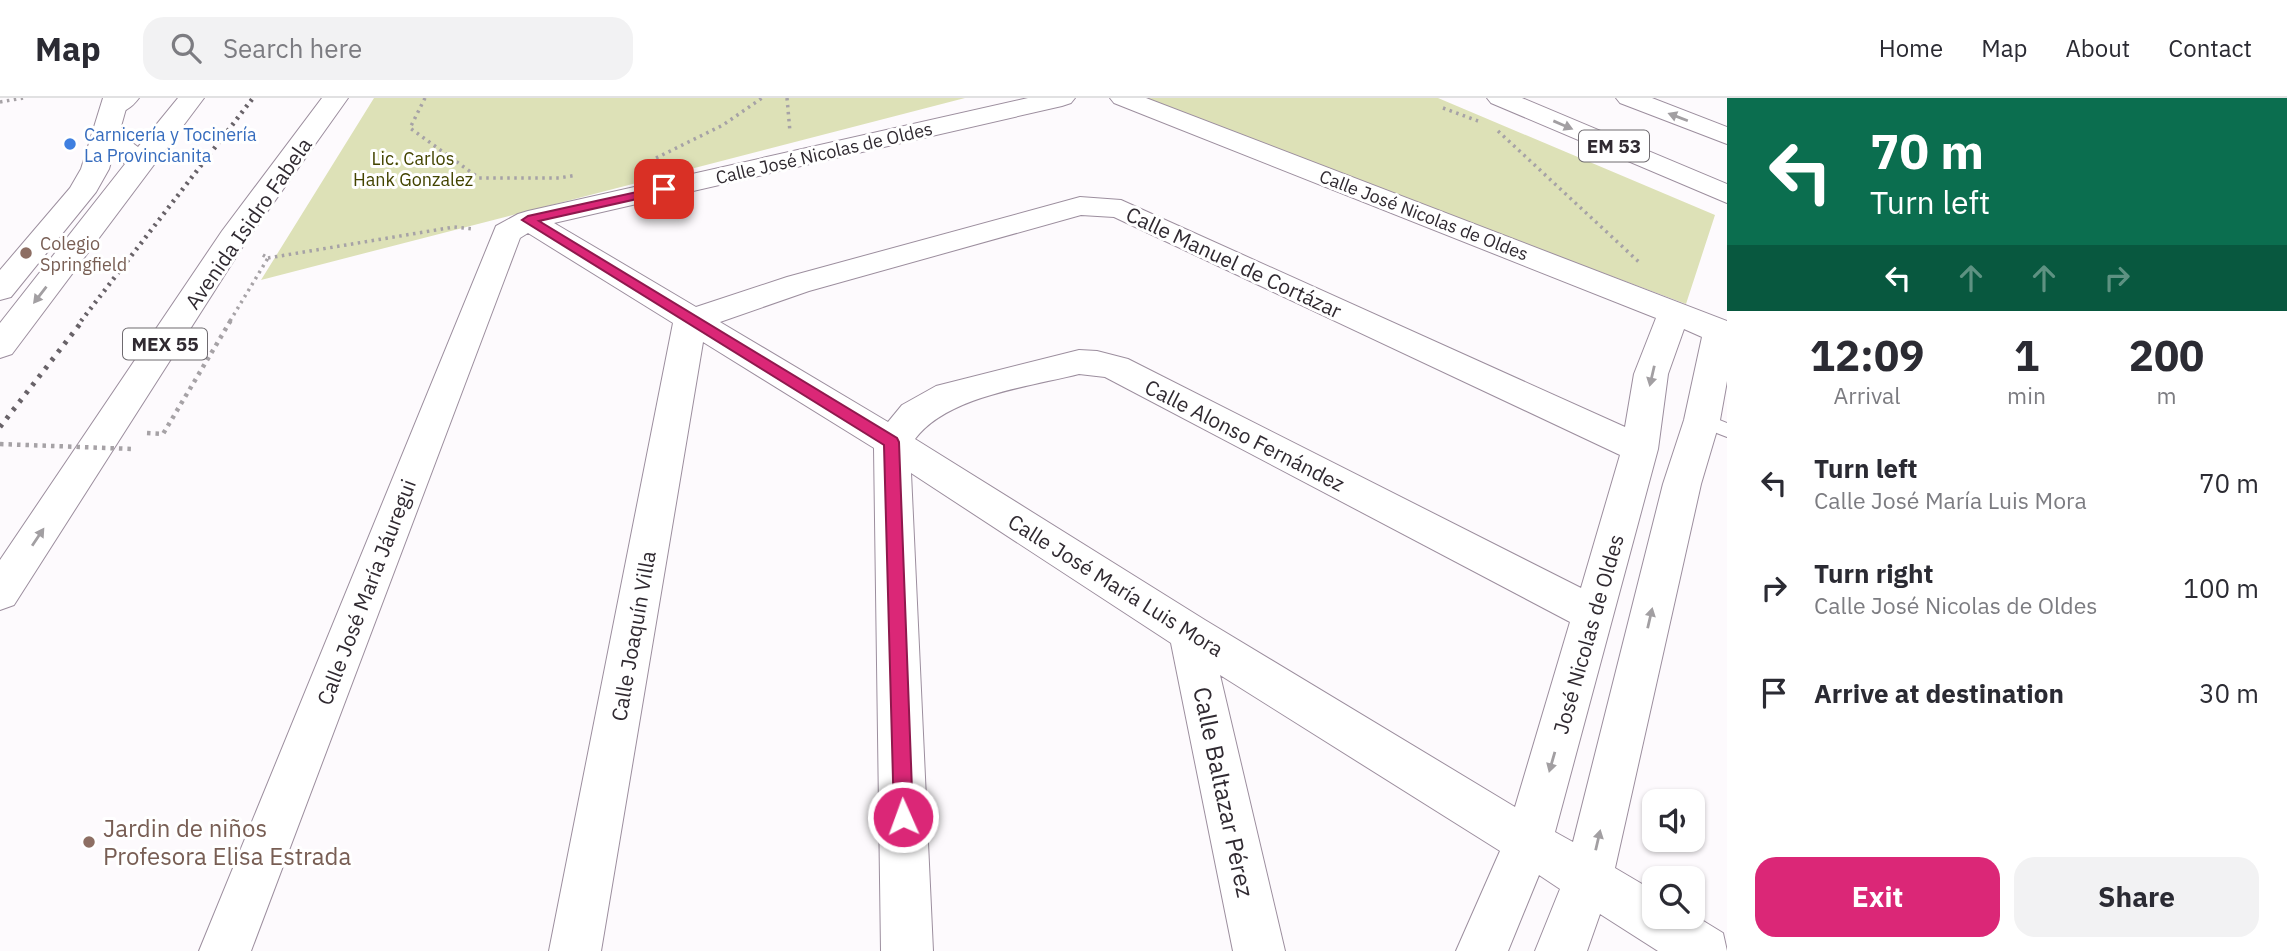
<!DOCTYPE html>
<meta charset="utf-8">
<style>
body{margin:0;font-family:"IBM Plex Sans",sans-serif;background:#f2f2f3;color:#2b2b33;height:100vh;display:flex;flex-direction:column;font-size:26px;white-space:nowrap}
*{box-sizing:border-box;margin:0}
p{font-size:23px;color:#7c7c81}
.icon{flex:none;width:38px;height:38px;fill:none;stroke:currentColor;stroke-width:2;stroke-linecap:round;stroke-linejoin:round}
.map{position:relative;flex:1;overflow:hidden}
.drawer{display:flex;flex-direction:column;background:#fff;width:560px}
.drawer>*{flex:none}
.top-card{background:#0b6e4f;color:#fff;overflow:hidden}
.fabs{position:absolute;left:1642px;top:691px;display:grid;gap:14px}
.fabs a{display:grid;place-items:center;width:63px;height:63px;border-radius:14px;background:#fff;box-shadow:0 2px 5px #0004;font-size:35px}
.pin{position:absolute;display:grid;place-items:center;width:60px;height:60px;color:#fff;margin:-30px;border-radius:14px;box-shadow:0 4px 10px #0006}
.me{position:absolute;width:77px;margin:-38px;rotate:358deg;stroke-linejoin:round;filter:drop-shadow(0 0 5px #0008)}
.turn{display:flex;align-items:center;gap:24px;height:147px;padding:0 28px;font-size:32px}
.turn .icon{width:91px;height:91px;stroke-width:2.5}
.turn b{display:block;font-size:49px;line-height:60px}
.lanes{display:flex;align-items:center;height:66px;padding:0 28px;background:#0003;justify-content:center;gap:35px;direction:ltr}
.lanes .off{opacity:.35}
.eta{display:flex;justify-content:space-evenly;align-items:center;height:119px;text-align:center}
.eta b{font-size:42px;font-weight:800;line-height:49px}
.primary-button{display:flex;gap:14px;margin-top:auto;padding:14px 28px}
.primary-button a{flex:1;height:80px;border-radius:21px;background:#db2777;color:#fff;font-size:28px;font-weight:800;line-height:80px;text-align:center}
.primary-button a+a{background:#f2f2f3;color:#2b2b33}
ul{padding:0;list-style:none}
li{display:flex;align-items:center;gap:21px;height:105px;padding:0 28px}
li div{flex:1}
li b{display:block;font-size:26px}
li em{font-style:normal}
header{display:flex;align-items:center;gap:42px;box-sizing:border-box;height:98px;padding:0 35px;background:#fff;border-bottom:2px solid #e1e1e2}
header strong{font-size:33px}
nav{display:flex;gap:38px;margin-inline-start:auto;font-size:24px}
.search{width:490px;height:63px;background:#f2f2f3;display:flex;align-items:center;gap:18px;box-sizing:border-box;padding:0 24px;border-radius:21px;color:#7c7c81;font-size:26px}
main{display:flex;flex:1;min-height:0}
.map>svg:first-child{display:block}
</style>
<header>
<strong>Map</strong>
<div class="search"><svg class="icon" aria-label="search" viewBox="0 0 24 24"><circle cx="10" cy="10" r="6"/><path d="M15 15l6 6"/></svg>Search here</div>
<nav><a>Home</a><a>Map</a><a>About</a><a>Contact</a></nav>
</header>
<main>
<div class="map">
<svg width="1727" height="853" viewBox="0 0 1727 853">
<rect width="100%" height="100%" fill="#fdfafd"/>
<path fill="#dde1b7" d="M374 0H965L261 182Z
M1136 0H1438L1715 117 1686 206Z"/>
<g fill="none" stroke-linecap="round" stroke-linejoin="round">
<g stroke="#9c8e9e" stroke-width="2">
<path id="lane" d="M1702 315 1727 325V339L1696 327 1693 322 1696 317Z"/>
</g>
<g stroke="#9c8e9e" stroke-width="2">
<path id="street" d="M1028 0H1075L1071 5 1062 8 554 125 696 209 787 179 1080 99 1121 102 1625 329 1634 276 1656 220 1114 5 1110 0H1146L1727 223V283L1720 322 1701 386 1615 770 1654 793V819H1692V816L1723 835 1727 853H1658L1600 816 1587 853H1535L1560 791 1539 777 1508 853H1456L1500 753 1220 577 1285 853H1233L1171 545 911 375 933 853H881L874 350 703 244 601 853H549L673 225 528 135 520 140 251 853H199L496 128 518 116 528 113ZM1081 117 1114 119 1620 357 1581 490 1128 261 1097 253 1079 252 936 288 902 307 888 324 720 224 809 193ZM1684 231 1702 239 1684 322 1663 386 1573 744 1555 734 1658 351 1668 276ZM1079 276 1105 279 1570 524 1515 709 1205 522 915 341C947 298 1028 289 1079 276Z"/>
</g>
<g stroke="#9c8e9e" stroke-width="2">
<path id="secondary" d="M103 0H129L109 71 96 94 11 199 0 202V172L70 90 81 71Z"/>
</g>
<g stroke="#9c8e9e" stroke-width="2">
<path id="primary" d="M1487 0H1522L1727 86V105L1491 5Z
M1616 0H1652L1727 29V46L1620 5Z"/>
</g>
<g stroke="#9c8e9e" stroke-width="2">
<path id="highway" d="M109 0H139C130 12 119 18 105 15L101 9Z
M178 0H204L12 256 0 260V225L125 66 92 37 95 31C114 27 124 39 138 49Z
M322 0H348L245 145 14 507 0 512V462L222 133Z"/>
</g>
<path stroke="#a6a2a6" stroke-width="3.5" stroke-dasharray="2.5 4.5" stroke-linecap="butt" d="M425 0 410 30 479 80H559L577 77
M787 0 790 34
M0 4 23 0
M1443 10 1478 23
M1498 33 1640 165
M656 60 723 27 762 0
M268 160 454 129 474 131
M230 223 268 160 261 156"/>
<path stroke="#a6a2a6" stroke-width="4.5" stroke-dasharray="3.5 5" stroke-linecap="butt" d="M147 335 163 336 231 222"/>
<use href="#lane" fill="#fff" fill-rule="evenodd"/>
<use href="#street" fill="#fff" fill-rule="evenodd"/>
<use href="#secondary" fill="#fff" fill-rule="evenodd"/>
<use href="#primary" fill="#fff" fill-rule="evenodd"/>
<use href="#highway" fill="#fff" fill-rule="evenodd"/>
<path stroke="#686268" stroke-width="4.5" stroke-dasharray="2.5 5" stroke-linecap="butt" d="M81 223 253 0"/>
<path stroke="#686268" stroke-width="5" stroke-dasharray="3.5 7" stroke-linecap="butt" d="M0 329 83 222"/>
<path stroke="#a6a2a6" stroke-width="4.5" stroke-dasharray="3.5 5" stroke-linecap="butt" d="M0 346 133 351"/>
</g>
<defs><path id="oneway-solid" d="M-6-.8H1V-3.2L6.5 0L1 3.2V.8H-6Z" transform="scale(1.75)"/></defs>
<g fill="#a29fa2">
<use href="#oneway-solid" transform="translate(1678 19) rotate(-159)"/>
<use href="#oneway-solid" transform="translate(1563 27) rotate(23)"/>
<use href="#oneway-solid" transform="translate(40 197) rotate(128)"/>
<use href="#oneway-solid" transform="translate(1652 278) rotate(103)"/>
<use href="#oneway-solid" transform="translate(38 439) rotate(-56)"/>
<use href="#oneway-solid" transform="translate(1650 520) rotate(-77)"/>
<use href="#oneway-solid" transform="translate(1552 664) rotate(106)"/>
<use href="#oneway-solid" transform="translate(1598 742) rotate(-77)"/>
</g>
<path fill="#db2777" stroke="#8e194d" stroke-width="2" d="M664 88 670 91 668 94 539 123 897 340 899 344 913 719 910 726 903 729 896 726 894 719 884 347 522 122 528 118Z"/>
<circle fill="#3f7fe0" stroke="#fff" stroke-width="2.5" cx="70" cy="46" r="7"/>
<g fill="#8d6e63" stroke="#fff" stroke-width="2.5">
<circle cx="26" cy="155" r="7"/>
<circle cx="89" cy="744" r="7"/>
</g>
<g text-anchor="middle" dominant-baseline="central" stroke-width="6" stroke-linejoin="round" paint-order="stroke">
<g font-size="18" fill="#366cbe" stroke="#fff" text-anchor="start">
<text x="84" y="36">Carnicería y Tocinería<tspan x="84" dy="21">La Provincianita</tspan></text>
</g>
<g font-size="18" fill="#302a31" stroke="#fff">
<text transform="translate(824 55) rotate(-13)">Calle José Nicolas de Oldes</text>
<text transform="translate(1424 117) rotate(21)">Calle José Nicolas de Oldes</text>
</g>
<g font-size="18" fill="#434400" stroke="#fff">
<text x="413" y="60">Lic. Carlos<tspan x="413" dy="21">Hank Gonzalez</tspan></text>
</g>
<g font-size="18" fill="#785e54" stroke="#fff" text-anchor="start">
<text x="40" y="145">Colegio<tspan x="40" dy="21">Springfield</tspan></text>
</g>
<g fill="#fff" stroke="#6e6a6f" stroke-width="2">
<rect x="1579" y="32.5" width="70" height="31" rx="5"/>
<rect x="123" y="230.5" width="84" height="31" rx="5"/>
</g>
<g font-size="19" font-weight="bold" fill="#302a31">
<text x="1614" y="48">EM 53</text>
<text x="165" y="246">MEX 55</text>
</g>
<g font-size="21" fill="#302a31" stroke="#fff">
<text transform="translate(248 125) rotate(-55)">Avenida Isidro Fabela</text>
<text transform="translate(1234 164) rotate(25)">Calle Manuel de Cortázar</text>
<text transform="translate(1245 337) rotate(27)">Calle Alonso Fernández</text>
<text transform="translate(1116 487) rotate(32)">Calle José María Luis Mora</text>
<text transform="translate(366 494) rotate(-69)">Calle José María Jáuregui</text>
<text transform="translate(1588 536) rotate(-74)">José Nicolas de Oldes</text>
<text transform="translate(633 538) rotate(-80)">Calle Joaquín Villa</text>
</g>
<g font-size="24" fill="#302a31" stroke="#fff">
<text transform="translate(1224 694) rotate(78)">Calle Baltazar Pérez</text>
</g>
<g font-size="24" fill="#785e54" stroke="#fff" text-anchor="start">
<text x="103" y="730">Jardin de niños<tspan x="103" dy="28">Profesora Elisa Estrada</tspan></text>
</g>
</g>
</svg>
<div class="fabs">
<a><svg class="icon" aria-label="sound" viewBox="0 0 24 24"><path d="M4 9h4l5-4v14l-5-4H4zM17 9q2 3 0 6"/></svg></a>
<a><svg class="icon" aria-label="search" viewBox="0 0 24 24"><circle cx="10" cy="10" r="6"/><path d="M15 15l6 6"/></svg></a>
</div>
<div class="pin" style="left:664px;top:91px;background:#d93025"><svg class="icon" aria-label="arrive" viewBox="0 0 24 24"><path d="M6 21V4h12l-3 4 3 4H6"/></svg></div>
<svg class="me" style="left:903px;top:719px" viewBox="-20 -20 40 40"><circle r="17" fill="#db2777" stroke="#fff" stroke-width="3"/><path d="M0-11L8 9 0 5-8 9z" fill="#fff"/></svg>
</div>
<section class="drawer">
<div class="top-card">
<div class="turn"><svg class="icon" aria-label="left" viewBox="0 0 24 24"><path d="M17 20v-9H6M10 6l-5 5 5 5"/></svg><div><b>70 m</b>Turn left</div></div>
<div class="lanes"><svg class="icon" aria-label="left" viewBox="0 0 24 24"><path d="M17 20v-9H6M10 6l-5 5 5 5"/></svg><svg class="icon off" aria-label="ahead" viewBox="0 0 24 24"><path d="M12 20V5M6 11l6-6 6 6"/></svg><svg class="icon off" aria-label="ahead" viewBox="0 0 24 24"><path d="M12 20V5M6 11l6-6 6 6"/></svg><svg class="icon off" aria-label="right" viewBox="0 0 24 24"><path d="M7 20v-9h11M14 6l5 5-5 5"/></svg></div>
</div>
<div class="eta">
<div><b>12:09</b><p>Arrival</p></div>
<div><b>1</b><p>min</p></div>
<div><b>200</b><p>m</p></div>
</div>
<ul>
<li><svg class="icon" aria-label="left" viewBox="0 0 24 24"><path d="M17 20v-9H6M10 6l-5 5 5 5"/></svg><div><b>Turn left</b><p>Calle José María Luis Mora</p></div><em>70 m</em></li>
<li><svg class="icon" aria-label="right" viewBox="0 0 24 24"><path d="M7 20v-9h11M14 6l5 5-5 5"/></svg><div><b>Turn right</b><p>Calle José Nicolas de Oldes</p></div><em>100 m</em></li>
<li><svg class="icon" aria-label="arrive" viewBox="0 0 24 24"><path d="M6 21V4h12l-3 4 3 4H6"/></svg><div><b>Arrive at destination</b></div><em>30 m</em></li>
</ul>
<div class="primary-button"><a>Exit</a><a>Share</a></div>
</section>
</main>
